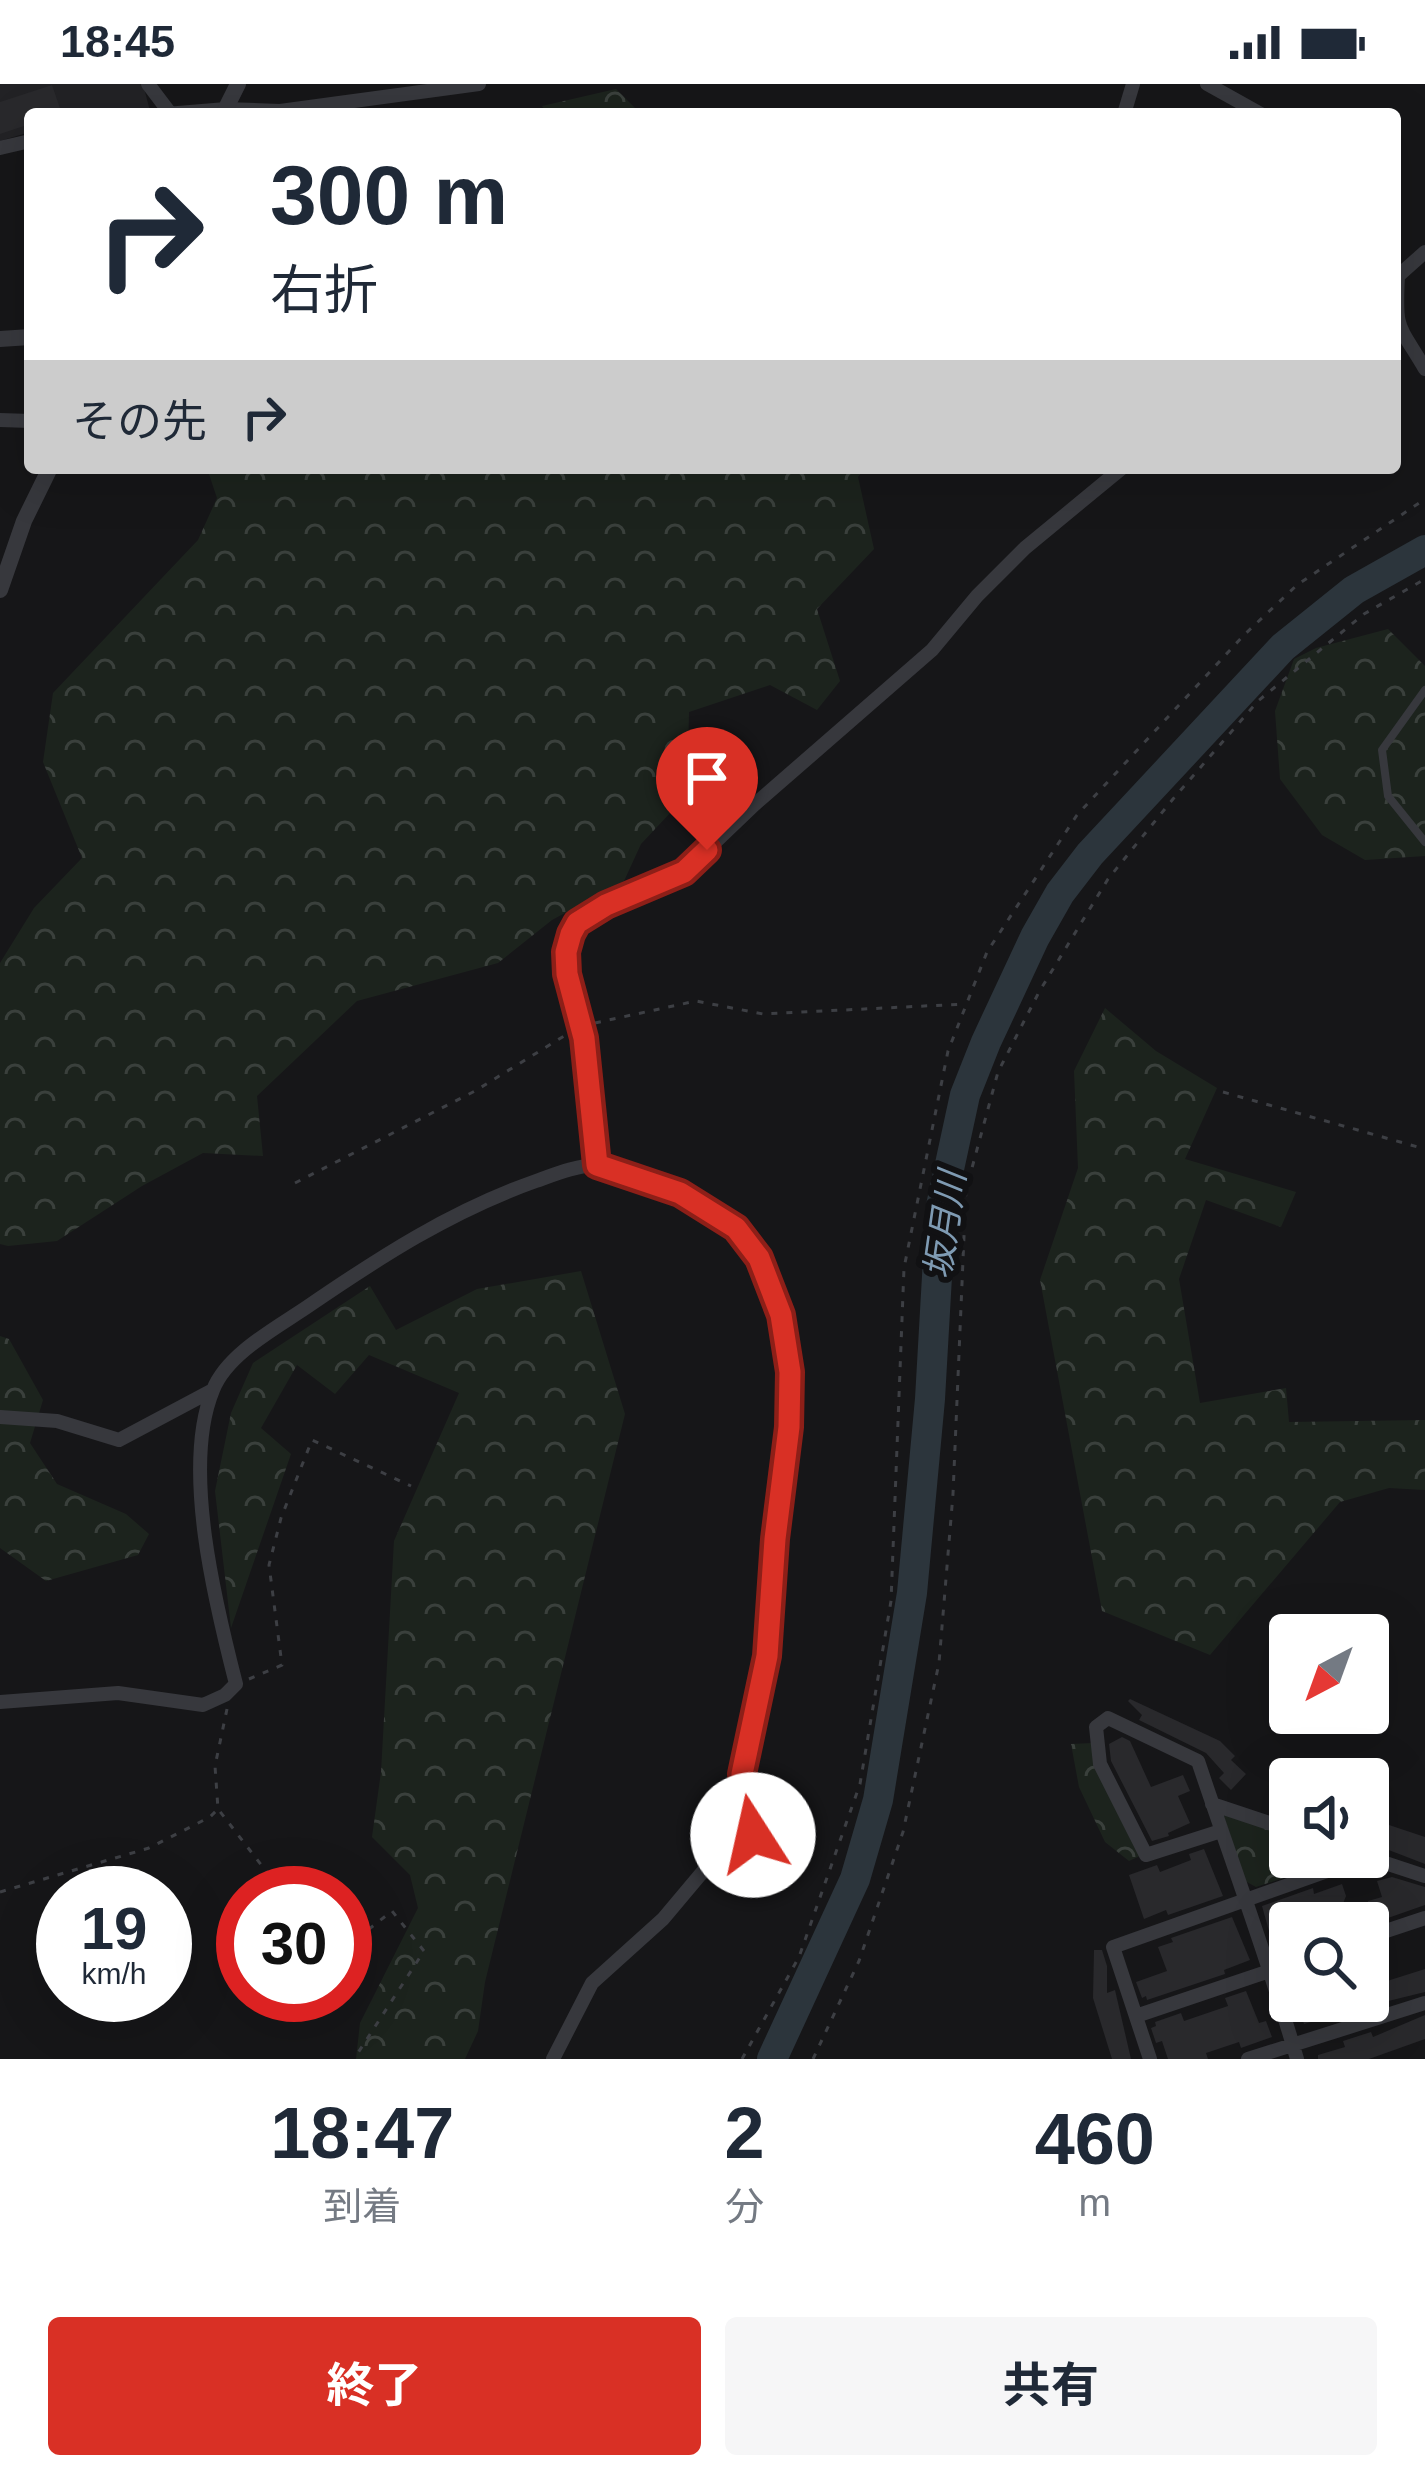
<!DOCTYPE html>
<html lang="ja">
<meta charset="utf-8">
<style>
body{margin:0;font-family:Arial,"Noto Sans JP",sans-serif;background:#f6f6f7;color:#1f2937;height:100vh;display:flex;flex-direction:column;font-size:45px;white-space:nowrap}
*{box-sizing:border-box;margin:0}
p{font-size:39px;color:#747a83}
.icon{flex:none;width:66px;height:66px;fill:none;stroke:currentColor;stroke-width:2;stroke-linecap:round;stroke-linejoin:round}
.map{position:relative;height:1975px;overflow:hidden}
.side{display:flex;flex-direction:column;background:#fff;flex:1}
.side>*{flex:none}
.banner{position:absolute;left:24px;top:24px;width:1377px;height:366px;border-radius:12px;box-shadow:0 12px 48px #0002;background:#fff;color:#1f2937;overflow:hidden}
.needle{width:78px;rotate:221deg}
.controls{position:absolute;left:1269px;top:1530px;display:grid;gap:24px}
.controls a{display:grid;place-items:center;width:120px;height:120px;border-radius:12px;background:#fff;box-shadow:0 12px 48px #0002;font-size:60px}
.speed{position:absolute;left:36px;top:1782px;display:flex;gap:24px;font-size:60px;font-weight:700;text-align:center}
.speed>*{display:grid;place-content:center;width:156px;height:156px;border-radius:50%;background:#fff;box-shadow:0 12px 48px #0002;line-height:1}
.speed small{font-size:30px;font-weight:400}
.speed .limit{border:18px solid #d22;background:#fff;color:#111}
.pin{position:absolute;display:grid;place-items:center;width:102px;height:102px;color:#fff;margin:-123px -51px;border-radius:50% 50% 50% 0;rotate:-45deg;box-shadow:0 0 12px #0007}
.pin .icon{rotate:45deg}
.me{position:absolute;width:132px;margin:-66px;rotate:350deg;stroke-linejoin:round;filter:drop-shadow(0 0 9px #0008)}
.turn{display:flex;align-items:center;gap:42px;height:252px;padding:0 48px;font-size:54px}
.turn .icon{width:156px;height:156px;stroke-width:2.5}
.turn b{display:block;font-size:84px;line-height:102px}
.then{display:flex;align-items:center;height:114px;padding:0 48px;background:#0003;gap:24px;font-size:45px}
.eta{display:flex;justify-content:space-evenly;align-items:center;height:204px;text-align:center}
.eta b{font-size:72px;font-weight:700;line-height:84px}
.action{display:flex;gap:24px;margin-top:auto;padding:24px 48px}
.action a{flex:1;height:138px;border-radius:12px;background:#d93025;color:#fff;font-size:48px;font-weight:700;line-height:138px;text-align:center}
.action a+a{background:#f6f6f7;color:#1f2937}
.status{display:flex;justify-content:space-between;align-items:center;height:84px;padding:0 60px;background:#fff;direction:ltr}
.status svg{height:33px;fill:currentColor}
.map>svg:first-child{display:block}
</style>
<div class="status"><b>18:45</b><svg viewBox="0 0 49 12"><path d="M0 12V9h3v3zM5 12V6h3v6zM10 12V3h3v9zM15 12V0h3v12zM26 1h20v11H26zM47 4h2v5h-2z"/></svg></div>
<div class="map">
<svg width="1425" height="1975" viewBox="0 0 1425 1975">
<defs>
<pattern id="forest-crowns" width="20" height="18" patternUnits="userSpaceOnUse" patternTransform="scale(3)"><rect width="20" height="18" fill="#1c231d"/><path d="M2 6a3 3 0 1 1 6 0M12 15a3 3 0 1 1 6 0" fill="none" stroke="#3a403c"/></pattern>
</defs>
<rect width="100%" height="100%" fill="#161618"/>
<path fill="#222225" d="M0 0H143L150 27 30 30V48L0 57Z"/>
<path fill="url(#forest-crowns)" d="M616 5 641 30H548L542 22Z
M207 384H864L858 393 874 465 817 525 840 597 817 626 770 601 689 628 687 711 641 760 624 797 552 836 498 879 357 917 257 1012 263 1072 203 1069 142 1102 57 1157 8 1162 0 1160V879L34 824 82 774 43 678 53 609 198 456 217 414Z
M1388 545 1425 582V772L1365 776 1322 751 1280 695 1275 627 1294 575 1316 564Z
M1105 924 1156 967 1217 1004 1185 1075 1296 1108 1281 1143 1206 1116 1179 1195 1200 1319 1286 1304 1289 1338 1425 1336V1406L1389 1404 1340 1418 1210 1571 1102 1527 1040 1196 1078 1084 1074 987Z
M581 1187 625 1330 485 1898 478 1947 465 1975H356L360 1939 418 1824 410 1791 372 1753 381 1688 394 1457 459 1309 369 1271 335 1310 297 1281 261 1344 291 1370 231 1544 215 1407 231 1329 253 1279 370 1202 396 1246 477 1205Z
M0 1252 9 1255 43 1316 30 1359 57 1400 126 1430 149 1450 138 1471 46 1497 0 1464Z
M1093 1659 1140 1772 1129 1777 1105 1758 1079 1703 1071 1660Z
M1223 1729 1290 1751V1773L1342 1775 1256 1803 1245 1797Z"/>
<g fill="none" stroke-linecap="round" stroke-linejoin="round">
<path stroke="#2c353c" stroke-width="30" d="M772 1975 855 1795 878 1716 912 1509 930 1315 941 1122 965 1011 986 958 1035 853 1060 809 1090 770 1283 563 1354 506 1425 466"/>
</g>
<path fill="#29292c" d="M52 1 62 30H30V40L0 50V18Z
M1130 1615 1220 1657 1235 1672 1231 1676 1246 1690 1231 1706 1219 1694 1224 1689 1206 1669 1139 1636 1142 1631 1128 1617Z
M1122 1653 1130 1657 1151 1703 1183 1691 1190 1707 1178 1712 1190 1739 1168 1749 1169 1752 1152 1757 1111 1677 1109 1660Z
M1368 1734 1425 1753V1780L1368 1758Z
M1204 1765 1223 1812 1168 1831 1166 1826 1144 1835 1129 1791 1157 1781 1160 1788 1191 1776 1189 1770Z
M1392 1793 1425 1803V1821L1368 1841V1817L1382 1813 1377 1797Z
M1342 1800 1346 1812 1341 1825 1350 1823 1355 1839H1290V1869L1276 1872 1262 1822 1313 1804 1314 1810Z
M1232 1833 1250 1876 1224 1886 1225 1890 1147 1916 1146 1912 1142 1914 1136 1898 1167 1887 1158 1863 1173 1858 1171 1854Z
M1094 1866H1102L1107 1882V1909L1115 1906 1131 1975H1112L1093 1914Z
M1425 1885V1908L1364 1923 1365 1926 1336 1935 1335 1931 1304 1940 1298 1923 1317 1917H1368V1903Z
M1246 1907 1259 1939 1266 1937 1272 1953 1241 1964 1239 1958 1206 1969 1208 1975H1168L1162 1957 1156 1959 1151 1944 1156 1942 1155 1938 1181 1929 1184 1937 1228 1922 1225 1914Z
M1425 1931V1955L1369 1975H1318V1971L1345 1963 1343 1957 1371 1948 1373 1953Z"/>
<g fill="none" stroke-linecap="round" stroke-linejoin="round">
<path stroke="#3d3f44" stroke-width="3" stroke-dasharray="6 9" stroke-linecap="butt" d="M595 939 696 917 763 930 965 920
M1223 1008 1425 1065
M295 1099 475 1007 564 952
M249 1595 282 1581 269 1481 281 1434 312 1356 411 1402
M227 1625 215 1682 218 1725 283 1809
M0 1808 149 1764 210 1733 218 1725
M345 1864 392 1827 424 1867 354 1975
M269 1932 292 1911
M742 1975 799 1873 860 1700 891 1517 904 1184 948 967 987 868 1077 731 1244 551 1297 501 1425 415
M813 1975 859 1877 903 1748 939 1579 953 1410 966 1106 998 988 1039 908 1108 795 1173 715 1258 617 1364 530 1425 495"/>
<path stroke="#37383d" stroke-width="8" d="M1425 606 1382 666 1388 712 1425 758"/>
<path stroke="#37383d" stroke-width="14" d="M148 0 170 29
M1207 0 1261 30
M166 30 226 25 280 27 479 0
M1124 30 1133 0
M0 64 30 57
M1425 168 1398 192C1395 248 1398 239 1425 285
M0 336 30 337
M597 1081 584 954 567 890 566 868 577 839 606 821 684 788 754 721 932 566 977 512 1025 464 1122 384
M0 1333 57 1337 119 1356 213 1306
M0 1618 118 1609 203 1621 225 1611 236 1600C216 1522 181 1383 213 1306 227 1270 276 1244 307 1223 380 1173 451 1127 536 1097 553 1091 578 1081 597 1081 641 1081 736 1135 758 1173 810 1259 784 1363 775 1457 771 1495 774 1536 767 1574 761 1612 743 1650 742 1689 742 1709 749 1732 753 1751L739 1770 705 1785 663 1835 592 1899 553 1975
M1212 1720 1290 1746
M1221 1747 1146 1771 1100 1680 1096 1643 1108 1634 1198 1677C1231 1776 1268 1875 1297 1975
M1368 1853 1425 1834
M1136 1932 1290 1880
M1150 1975 1113 1863 1367 1773 1425 1792
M1248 1975 1425 1919"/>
<path stroke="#37383d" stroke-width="16" d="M223 30 238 0
M0 255 30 253
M0 506 24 437 50 384"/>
</g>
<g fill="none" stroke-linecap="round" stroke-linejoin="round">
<g stroke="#8d1f18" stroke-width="30">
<path id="route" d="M707 766 684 788 606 821 577 839 571 850 566 868 567 890 584 954 597 1081 680 1109 736 1144 759 1174 781 1231 790 1288 789 1343 775 1455 767 1572 742 1690 753 1751"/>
</g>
<use href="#route" stroke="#d93025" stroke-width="21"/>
</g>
<g text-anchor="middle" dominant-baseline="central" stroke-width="12" stroke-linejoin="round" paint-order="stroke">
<g font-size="36" font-style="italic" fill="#7f9bb3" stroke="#111113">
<text transform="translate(945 1141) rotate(-82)">坂月川</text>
</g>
</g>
</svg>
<div class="controls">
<a><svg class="needle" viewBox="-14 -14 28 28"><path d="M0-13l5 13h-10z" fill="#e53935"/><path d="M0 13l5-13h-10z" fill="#747a83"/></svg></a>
<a><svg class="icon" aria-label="sound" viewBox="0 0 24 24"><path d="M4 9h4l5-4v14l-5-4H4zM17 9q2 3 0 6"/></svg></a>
<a><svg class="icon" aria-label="search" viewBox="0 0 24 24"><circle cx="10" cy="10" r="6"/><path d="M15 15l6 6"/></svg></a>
</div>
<div class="speed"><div>19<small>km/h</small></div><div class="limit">30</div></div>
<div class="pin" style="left:707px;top:766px;background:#d93025"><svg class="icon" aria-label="arrive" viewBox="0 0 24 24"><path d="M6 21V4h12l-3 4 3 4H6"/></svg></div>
<svg class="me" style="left:753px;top:1751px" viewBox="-20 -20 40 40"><circle r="19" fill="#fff"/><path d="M0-13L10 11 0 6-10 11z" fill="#d93025"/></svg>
<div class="banner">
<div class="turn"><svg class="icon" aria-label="right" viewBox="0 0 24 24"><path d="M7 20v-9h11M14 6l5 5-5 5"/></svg><div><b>300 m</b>右折</div></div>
<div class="then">その先<svg class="icon" aria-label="right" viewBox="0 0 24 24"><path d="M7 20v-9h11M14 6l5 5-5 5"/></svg></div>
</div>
</div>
<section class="side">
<div class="eta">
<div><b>18:47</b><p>到着</p></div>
<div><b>2</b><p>分</p></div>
<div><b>460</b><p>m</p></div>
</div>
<div class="action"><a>終了</a><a>共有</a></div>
</section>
